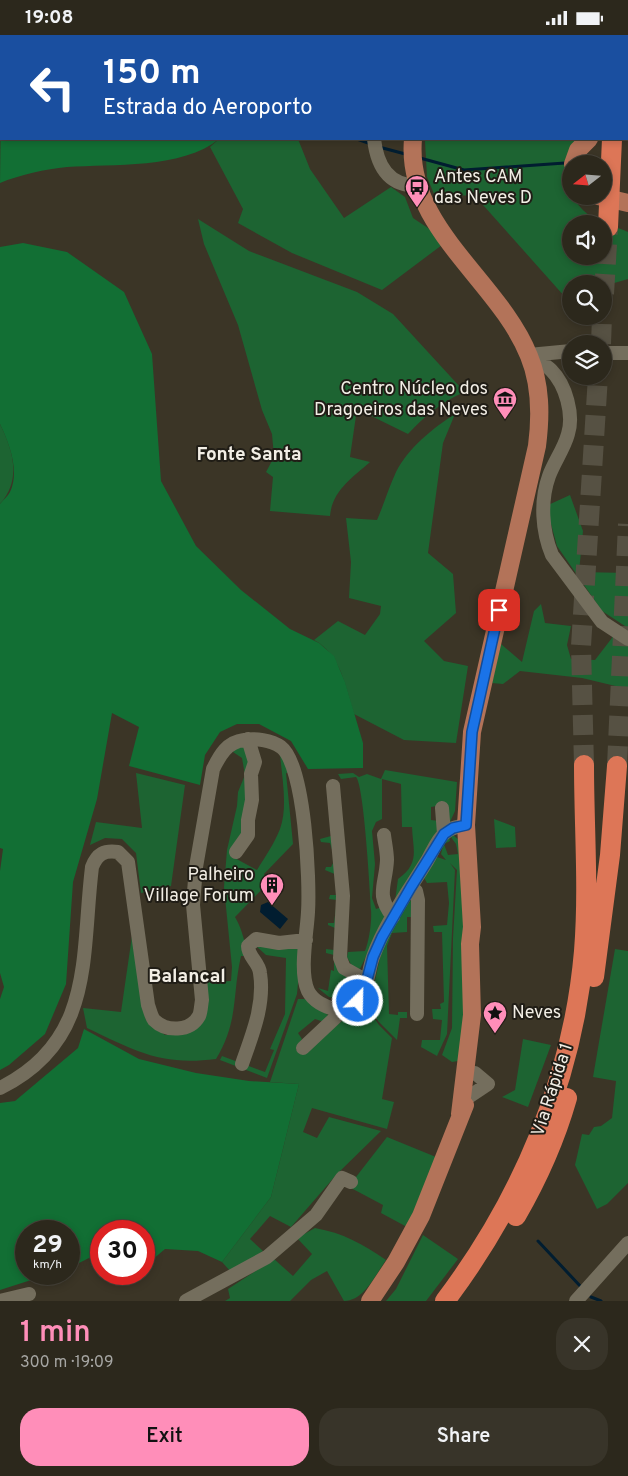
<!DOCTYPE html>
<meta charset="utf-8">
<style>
body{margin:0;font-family:Overpass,sans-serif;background:#383429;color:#f1f3f6;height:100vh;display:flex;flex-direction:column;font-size:19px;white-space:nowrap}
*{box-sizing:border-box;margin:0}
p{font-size:16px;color:#a6a6a3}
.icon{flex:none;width:28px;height:28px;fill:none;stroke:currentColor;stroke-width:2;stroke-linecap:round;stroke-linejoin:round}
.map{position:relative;height:1266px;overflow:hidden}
.panel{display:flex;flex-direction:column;background:#2c281c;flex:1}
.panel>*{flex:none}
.top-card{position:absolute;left:0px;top:0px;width:629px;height:105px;box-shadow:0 2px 8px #0003,0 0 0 1px #48443b;background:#1a4fa0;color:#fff;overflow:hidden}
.needle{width:32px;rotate:253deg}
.fabs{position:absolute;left:562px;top:120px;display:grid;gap:10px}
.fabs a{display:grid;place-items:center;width:50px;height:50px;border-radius:50%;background:#2c281c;box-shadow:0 2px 8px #0003,0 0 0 1px #48443b;font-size:25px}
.speed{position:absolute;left:15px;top:1185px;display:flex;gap:10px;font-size:25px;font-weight:700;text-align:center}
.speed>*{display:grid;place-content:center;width:65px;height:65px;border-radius:50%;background:#2c281c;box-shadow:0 2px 8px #0003,0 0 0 1px #48443b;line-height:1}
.speed small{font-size:12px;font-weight:400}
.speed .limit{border:8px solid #d22;background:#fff;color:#111}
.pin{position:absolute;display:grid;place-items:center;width:42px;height:42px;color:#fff;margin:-21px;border-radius:10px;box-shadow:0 2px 8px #0006}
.me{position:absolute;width:55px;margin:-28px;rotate:23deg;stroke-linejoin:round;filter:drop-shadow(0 0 4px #0008)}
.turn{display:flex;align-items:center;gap:18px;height:105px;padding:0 20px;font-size:22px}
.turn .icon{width:65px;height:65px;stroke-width:2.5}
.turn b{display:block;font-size:35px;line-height:42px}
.round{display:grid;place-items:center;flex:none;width:52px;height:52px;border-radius:20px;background:#383429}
.head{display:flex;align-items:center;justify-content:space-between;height:85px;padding:0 20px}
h1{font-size:30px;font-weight:600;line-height:38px;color:#ff8eb9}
.action{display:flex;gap:10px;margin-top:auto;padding:10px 20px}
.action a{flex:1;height:58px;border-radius:20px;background:#ff8eb9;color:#111;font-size:20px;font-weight:600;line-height:58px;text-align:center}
.action a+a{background:#383429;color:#f1f3f6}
.status{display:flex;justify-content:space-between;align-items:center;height:35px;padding:0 25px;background:#2c281c;direction:ltr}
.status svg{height:14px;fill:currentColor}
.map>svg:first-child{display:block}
</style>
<div class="status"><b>19:08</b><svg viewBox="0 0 49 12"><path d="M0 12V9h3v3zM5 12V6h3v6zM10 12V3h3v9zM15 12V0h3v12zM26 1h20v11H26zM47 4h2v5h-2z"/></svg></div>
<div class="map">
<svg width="628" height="1266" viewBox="0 0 628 1266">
<rect width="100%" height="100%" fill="#3b3526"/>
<path fill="#1d6432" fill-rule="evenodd" d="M219 104H298L310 134 344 183 391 152 405 162 413 183 431 195 442 210 382 255 292 218 238 188 243 174 210 112Z
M448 104H578C558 134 565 166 596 185 605 191 618 192 628 197V244L604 251V249H571V260L565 262 475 161 434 159 427 142 425 106ZM571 189H604V221H571Z
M198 184 249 216 357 257 393 279 461 353 462 358C440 368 424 382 408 399L357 374 350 422 370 427C352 443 332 456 330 481L270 476 273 442 266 437 274 422 272 399 262 375 238 290 204 209Z
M455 379 443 408 428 518 453 539 456 578 424 606 444 626 468 631 456 708 404 705 354 679C346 653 341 619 314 605L338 586 365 600 380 579 381 571 349 563 351 527 346 483 377 485C384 469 389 452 396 437 408 413 433 393 455 379Z
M0 389C13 416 22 444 0 469Z
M570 460 583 496 579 537 628 538V593L602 576 557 511 546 471Z
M541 569 545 588 571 591 567 610 571 624 595 625 615 599 628 608V654L582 643 520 636 503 649 492 648 501 609 522 627 534 576Z
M239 711H246L250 728 243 799 231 821 257 835C265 822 274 809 280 794 288 772 282 743 280 719L291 737 286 738 293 809 264 839 269 847 235 882C244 898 243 905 249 921H241C232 960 239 986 216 1024 160 1031 136 1016 87 993L83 973 121 977 133 894 146 985 165 1000 186 999 207 947 231 946 232 932 224 852 227 815 237 771 238 757 245 740 242 723 233 717Z
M385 735 457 747 455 776 449 789 442 770 431 772V785L439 786V793L395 866 398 844C420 828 413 816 412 792H402L401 749 382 744V784L376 787 372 796 375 829 372 863 376 874 382 872 386 879 360 934 352 931 347 922 348 917 365 916C369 907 372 886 371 875 370 857 364 750 356 742L341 744 338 739 353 738 359 742 367 739 381 744Z
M136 738 185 750 171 851 141 858 136 818 122 804 105 803 90 810 96 787 142 793Z
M494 784 515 792 516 812 496 813Z
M453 800 459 805 466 886 468 949 464 1025 452 1027 442 1020 452 993 453 903 457 835 450 828 455 835 447 999 437 1021 421 1012 422 1005H440L442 985 433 984 432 974H441L440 969 444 967 442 897H434L433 891 447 890 449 868 447 847 427 848 423 841 437 822 446 825 441 819 444 806 449 802 450 806 444 809 448 820 458 819 456 809 450 801Z
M331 801 337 803 339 914 356 946 350 957 338 964 329 962 318 953 328 956 331 935 334 936V920L326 918V914L334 915 335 893 328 890V888H334L337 865 329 864 330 860H336L337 840 325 835 326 832H331L335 824 330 808 321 807 320 804Z
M411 865V882H407V897L392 898 387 911 389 979 398 980V977H407V983H400L397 1005 378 986 366 967C375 953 376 939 380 923 385 901 398 882 411 865Z
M298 909 300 926 297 959 267 1043 220 1025 222 1021 265 1037 274 1015 270 1014 285 979 286 923 266 920 256 911Z
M615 914 628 916V1148L607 1169 597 1174 575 1130 582 1099 589 1100 594 1092 601 1091 612 1083 616 1046 593 1042Z
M298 964H308L328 980 324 987 315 984 298 998 302 1004 296 1015 303 1018 364 968 379 990 392 1003 382 1064 394 1067 387 1094 312 1073 303 1097 317 1103 329 1082 381 1096 337 1139 291 1192 270 1181 250 1204 263 1216 231 1237 222 1227 271 1162 299 1049 270 1047Z
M523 1004 551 1010 528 1072 502 1062 515 1055Z
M387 1102 436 1122 407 1192 381 1178 383 1170 351 1153 356 1142Z
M315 1193C343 1198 363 1209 386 1225 376 1239 364 1266 344 1266L327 1236 311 1245 290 1266H225L230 1263 228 1254 274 1224 293 1241 312 1219 297 1203Z
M423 1200 458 1224 426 1266H386L396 1254Z"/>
<path fill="#126f34" d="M90 0H304L88 1Z
M1 62V104H219C183 134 112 129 67 132 46 134 19 140 0 148Z
M23 208 67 217 124 257 152 319 161 446 196 511 241 555 290 594 319 608 334 621 345 647 363 708V733L308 734 291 706 259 689H237L220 697 205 720 200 750 129 731 139 692 112 678 97 764 73 847 66 949 45 999 9 1030 0 1035V964L4 952 0 938V836L3 814 0 813V469C3 465 8 461 10 457 20 436 9 408 0 389V212Z
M84 994 139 1024 196 1038 249 1046 299 1049 271 1162 222 1227 198 1216 165 1214 145 1231 144 1196H101V1217L69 1233V1196H26V1239H50L0 1255V1068L15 1066 78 1013Z"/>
<path fill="#011d30" d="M268 867 288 884 280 894 260 877 261 870Z"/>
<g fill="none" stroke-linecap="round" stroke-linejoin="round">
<path stroke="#011d30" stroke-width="3" d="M357 104 371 109
M379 112 409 120
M420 123 464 135 565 128
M538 1206 582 1253
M591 1262 601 1266"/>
<path stroke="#565143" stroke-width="20" stroke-dasharray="20 10" stroke-linecap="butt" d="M604 259 608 192
M601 309 602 281
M584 730 581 611 598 341
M617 731 628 489"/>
<path stroke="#746e5d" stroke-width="14" d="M374 104C377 130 388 151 418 151
M604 318H628
M529 320C536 325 545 329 551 335 566 350 574 380 568 399 564 414 554 427 549 441 540 466 542 496 552 520L602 587 628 604
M529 320 571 316
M333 751 343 861 340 923 344 933 367 946
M442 773 444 799
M384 800C385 808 387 817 387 825 386 850 375 859 393 882
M236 817 248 800V785L252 765 251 739 255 727 248 704
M411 852 416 856 418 865 417 979
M303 1013 335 983 338 974
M242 1029C252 1000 265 970 260 938 259 927 248 922 248 911L256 904 279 908 306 905
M0 1053C95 1006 81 922 92 832 97 819 104 815 118 817L128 827 148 970C150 975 151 981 154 985 166 997 190 997 199 981 201 977 201 970 202 965L193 870 196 832 213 734C220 720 227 707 244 705 255 703 271 705 281 712 305 730 310 846 308 877 307 898 299 937 308 956 313 966 325 972 335 974 343 975 354 971 359 965 368 953 368 936 373 922 385 888 408 857 427 826 432 818 437 804 445 798 451 792 458 792 466 790
M470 1061 488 1049 475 1038
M0 1266 29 1259
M186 1266 267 1222 316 1180 342 1143 351 1147
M576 1266 628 1208"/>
<path stroke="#b37359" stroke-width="18" d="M462 1 463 0
M628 81V80
M413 104C405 193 499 245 529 321 541 350 541 380 537 411L472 697 466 790 472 892 470 909 472 980 460 1079
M573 129 578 115 589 104
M598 161 628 168
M370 1266 396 1227 421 1181 465 1070"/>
<path stroke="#dd7657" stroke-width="20" d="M615 0V1
M608 192 612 104
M594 942 610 820 617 731
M516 1181C538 1143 555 1105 567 1063
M445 1266C522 1164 573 1044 584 916 589 854 584 792 584 730"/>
</g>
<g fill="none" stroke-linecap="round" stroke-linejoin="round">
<g stroke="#114b97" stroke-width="12">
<path id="route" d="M358 966 364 956 373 922 382 902 411 852 444 799 453 793 466 790 472 697 499 575"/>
</g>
<use href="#route" stroke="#1a73e8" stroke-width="9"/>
</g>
<defs>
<g id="bus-pin" transform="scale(1.25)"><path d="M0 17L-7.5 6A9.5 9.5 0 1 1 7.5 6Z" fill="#ff8eb9" stroke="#201d16"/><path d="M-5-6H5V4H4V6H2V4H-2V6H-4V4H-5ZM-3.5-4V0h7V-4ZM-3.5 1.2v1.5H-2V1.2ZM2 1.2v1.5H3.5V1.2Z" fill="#111"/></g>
<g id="museum-pin" transform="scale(1.25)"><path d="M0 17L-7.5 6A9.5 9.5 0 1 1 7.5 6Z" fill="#ff8eb9" stroke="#201d16"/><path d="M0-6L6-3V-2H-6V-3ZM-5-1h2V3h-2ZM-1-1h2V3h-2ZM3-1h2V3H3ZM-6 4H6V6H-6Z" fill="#111"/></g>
<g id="building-pin" transform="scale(1.25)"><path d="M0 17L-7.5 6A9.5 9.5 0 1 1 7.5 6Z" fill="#ff8eb9" stroke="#201d16"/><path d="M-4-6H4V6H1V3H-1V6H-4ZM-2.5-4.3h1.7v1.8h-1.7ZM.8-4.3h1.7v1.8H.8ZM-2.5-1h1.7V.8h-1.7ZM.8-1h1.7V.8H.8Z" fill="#111"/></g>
<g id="sight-pin" transform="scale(1.25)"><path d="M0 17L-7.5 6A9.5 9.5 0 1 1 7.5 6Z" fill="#ff8eb9" stroke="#201d16"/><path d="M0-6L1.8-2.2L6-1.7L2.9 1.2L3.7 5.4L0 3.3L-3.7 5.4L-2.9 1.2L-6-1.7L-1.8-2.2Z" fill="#111"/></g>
</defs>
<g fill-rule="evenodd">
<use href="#bus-pin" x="417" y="152"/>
<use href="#museum-pin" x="505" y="364"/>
<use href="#building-pin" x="272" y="850"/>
<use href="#sight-pin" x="495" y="978"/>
</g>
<g text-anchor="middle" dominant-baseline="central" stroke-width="4" stroke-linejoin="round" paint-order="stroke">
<g font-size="18" fill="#f2eee5" stroke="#201d16" text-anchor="start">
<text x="434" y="142">Antes CAM<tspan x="434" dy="21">das Neves D</tspan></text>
<text x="488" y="354" text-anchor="end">Centro Núcleo dos<tspan x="488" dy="21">Dragoeiros das Neves</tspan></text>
<text x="254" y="840" text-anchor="end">Palheiro<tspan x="254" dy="21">Village Forum</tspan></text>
<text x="512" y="978">Neves</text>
</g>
<g font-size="18" fill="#f2eee5" stroke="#201d16">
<text transform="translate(553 1055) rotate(-72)">Via Rápida 1</text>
</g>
<g font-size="19" font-weight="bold" fill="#f2eee5" stroke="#201d16">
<text x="249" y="420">Fonte Santa</text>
<text x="187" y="942">Balancal</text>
</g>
</g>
</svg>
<div class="fabs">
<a><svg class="needle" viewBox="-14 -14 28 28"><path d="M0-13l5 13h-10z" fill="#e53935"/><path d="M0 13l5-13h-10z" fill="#a6a6a3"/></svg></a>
<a><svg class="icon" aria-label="sound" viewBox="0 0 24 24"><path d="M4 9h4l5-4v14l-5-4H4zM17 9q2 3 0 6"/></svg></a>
<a><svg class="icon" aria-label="search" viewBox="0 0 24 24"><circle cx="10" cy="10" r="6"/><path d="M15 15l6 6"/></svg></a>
<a><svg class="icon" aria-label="layers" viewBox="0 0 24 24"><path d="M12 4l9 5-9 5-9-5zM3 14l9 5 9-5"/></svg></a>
</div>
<div class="speed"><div>29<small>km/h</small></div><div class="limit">30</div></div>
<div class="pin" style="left:499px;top:575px;background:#d93025"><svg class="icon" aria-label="arrive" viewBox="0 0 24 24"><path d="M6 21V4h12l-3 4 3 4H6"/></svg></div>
<svg class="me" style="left:358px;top:966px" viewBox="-20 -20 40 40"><circle r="17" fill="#1a73e8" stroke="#fff" stroke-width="3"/><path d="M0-11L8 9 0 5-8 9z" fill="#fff"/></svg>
<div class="top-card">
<div class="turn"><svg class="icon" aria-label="left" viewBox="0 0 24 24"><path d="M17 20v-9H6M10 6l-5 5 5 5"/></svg><div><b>150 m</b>Estrada do Aeroporto</div></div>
</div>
</div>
<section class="panel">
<div class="head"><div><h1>1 min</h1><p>300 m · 19:09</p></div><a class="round"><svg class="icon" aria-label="close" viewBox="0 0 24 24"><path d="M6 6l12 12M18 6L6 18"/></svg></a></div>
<div class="action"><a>Exit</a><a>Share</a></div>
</section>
